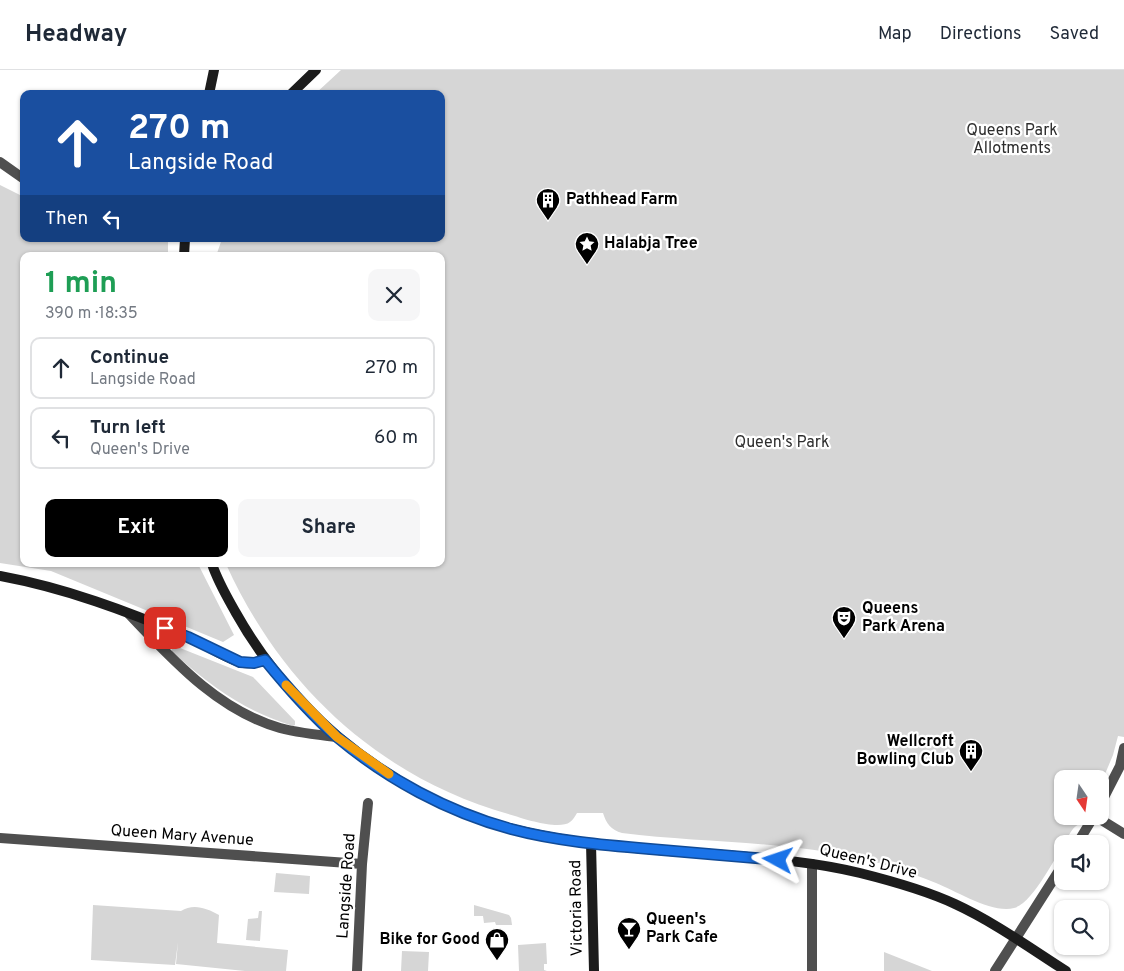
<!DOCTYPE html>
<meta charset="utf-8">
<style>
body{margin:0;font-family:Overpass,sans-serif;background:#f6f6f7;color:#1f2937;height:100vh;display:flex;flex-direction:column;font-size:19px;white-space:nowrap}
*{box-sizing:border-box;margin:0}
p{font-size:16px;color:#747a83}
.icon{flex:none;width:28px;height:28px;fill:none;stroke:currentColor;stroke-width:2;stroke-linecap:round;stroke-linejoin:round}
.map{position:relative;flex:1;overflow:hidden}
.details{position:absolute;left:20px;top:182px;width:425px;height:315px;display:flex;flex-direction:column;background:#fff;border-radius:10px;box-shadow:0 1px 4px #0004}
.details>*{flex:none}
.banner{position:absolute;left:20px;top:20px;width:425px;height:152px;border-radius:10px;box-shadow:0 1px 4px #0004;background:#1a4fa0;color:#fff;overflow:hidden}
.needle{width:32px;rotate:167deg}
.fabs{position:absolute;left:1054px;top:700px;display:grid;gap:10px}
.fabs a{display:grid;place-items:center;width:55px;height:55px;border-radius:10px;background:#fff;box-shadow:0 1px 4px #0004;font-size:25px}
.pin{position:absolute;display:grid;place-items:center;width:42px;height:42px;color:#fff;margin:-21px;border-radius:10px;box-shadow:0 2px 8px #0006}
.me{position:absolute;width:55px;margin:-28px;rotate:275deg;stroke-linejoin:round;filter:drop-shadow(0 0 4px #0008)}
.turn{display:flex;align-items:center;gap:18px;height:105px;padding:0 25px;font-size:22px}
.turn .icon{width:65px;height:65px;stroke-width:2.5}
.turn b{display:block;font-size:35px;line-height:42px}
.then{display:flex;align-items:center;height:48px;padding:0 25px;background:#0003;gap:10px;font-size:19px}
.round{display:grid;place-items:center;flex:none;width:52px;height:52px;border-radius:10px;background:#f6f6f7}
.head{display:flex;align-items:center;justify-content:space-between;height:85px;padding:0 25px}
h1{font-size:30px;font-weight:700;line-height:38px;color:#1e9e55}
.cta{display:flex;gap:10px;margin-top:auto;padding:10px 25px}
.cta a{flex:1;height:58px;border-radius:10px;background:#000;color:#fff;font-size:20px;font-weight:700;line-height:58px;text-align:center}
.cta a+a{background:#f6f6f7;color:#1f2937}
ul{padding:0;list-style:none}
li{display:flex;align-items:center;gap:15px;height:62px;margin:0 10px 8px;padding:0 15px;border:2px solid #e0e1e3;border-radius:10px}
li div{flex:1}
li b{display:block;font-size:19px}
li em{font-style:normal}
header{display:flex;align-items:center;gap:30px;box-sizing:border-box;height:70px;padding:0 25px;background:#fff;border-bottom:1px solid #e0e1e3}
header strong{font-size:24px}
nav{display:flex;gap:28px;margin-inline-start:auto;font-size:18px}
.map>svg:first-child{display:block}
</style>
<header>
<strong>Headway</strong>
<nav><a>Map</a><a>Directions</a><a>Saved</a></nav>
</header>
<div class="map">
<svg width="1124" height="901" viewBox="0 0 1124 901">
<rect width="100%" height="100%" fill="#fff"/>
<path fill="#d6d6d6" d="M341 0H1124V667L1118 666 1113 685 1100 716V709H1062V746H1085L1080 754C1073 756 1070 764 1066 770 1056 786 1033 833 1014 838 993 844 956 821 936 813 921 807 905 801 889 796 806 770 709 774 622 763 611 760 606 753 603 743H577C575 746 573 750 570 752 560 760 527 750 515 746 382 710 282 618 226 494H441V186H216L222 169H441V24H315Z
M0 115 24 127V169H168V186H24V494H198L234 565 223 572 51 501 0 493Z
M172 576H175L253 607 295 651V655L293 656C247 642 215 619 179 588L172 582Z
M276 803 310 806 309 824 274 822Z
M93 835 181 841C193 833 207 838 219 845L217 873 288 880 286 901H245L176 894 178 872 175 895 91 890Z
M474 835 509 845 511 848 512 855H496L495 852 484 853 483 846H474Z
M259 841H262L260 871 246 870 248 849 258 848Z
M546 873 547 894H544V900L547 901H519L518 875Z
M402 881 429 882 428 901H401Z
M884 882 932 901H884Z"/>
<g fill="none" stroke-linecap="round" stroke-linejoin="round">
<path stroke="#4f4f4f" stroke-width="10" d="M0 92 24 109
M129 544C172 589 217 640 280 658 299 663 318 665 337 667
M1100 735 1120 696 1124 678
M1095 746 1124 764
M0 768 362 794
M1077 774 1094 746
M357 901 362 794 368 733
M812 901V794
M995 901 1062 796"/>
<path stroke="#1c1c1c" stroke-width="10" d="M209 24 214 0
M291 24 316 0
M184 186 185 169
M212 494C218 512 227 527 236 543 255 577 278 607 304 635 358 691 437 741 513 759 577 775 645 779 711 784 761 788 811 791 860 803 892 811 925 820 955 834 994 852 1030 878 1066 901
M0 506C65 518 127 541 188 567 205 574 221 586 239 592 248 595 257 592 265 590
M591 773 594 901"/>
</g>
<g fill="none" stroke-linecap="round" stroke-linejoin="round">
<g stroke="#114b97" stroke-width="12">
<path id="route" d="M165 558 188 567 240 592 254 593 265 590C287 617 310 644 337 667 387 709 448 742 511 759 556 771 603 775 650 779 693 783 735 786 778 790"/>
</g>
<use href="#route" stroke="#1a73e8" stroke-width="9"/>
<path stroke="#f59e0b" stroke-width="9" d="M286 615 337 667 389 704"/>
</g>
<defs>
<g id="building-pin" transform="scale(1.25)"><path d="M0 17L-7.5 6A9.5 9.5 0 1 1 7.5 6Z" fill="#000" stroke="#fff"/><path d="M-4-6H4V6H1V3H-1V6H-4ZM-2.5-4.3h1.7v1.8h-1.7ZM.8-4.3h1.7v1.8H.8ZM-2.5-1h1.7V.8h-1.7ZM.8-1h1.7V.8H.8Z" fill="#fff"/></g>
<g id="sight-pin" transform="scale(1.25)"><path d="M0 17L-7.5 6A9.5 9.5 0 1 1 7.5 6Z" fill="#000" stroke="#fff"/><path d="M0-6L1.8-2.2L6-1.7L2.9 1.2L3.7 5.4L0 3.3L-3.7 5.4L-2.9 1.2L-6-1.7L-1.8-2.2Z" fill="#fff"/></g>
<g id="theatre-pin" transform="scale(1.25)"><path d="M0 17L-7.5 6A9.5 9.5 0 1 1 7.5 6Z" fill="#000" stroke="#fff"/><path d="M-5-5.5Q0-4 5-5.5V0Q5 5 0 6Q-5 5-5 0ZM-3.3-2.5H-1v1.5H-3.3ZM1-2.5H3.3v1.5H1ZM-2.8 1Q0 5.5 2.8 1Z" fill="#fff"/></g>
<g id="bar-pin" transform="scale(1.25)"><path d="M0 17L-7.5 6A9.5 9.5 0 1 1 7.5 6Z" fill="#000" stroke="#fff"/><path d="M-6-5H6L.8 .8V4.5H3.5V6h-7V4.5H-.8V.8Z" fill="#fff"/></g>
<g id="shop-pin" transform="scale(1.25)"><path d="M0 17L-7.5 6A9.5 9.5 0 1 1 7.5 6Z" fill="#000" stroke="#fff"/><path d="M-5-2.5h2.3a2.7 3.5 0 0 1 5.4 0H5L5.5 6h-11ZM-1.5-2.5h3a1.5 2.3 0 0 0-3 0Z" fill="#fff"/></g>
</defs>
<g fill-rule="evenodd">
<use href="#building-pin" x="548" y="130"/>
<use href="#sight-pin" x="587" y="174"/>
<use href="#theatre-pin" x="844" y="548"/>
<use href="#building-pin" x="971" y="681"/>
<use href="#bar-pin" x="629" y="859"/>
<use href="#shop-pin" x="497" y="870"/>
</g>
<g text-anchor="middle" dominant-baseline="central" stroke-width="4.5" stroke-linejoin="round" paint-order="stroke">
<g font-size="16" fill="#2d2d2d" stroke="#fff">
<text x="1012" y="61">Queens Park<tspan x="1012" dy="18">Allotments</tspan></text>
<text x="782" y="373">Queen's Park</text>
</g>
<g font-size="16" font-weight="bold" fill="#000" stroke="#fff" text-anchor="start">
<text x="566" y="130">Pathhead Farm</text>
<text x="604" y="174">Halabja Tree</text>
<text x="862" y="539">Queens<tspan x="862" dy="18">Park Arena</tspan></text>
<text x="954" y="672" text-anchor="end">Wellcroft<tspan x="954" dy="18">Bowling Club</tspan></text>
<text x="646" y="850">Queen's<tspan x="646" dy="18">Park Cafe</tspan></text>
<text x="480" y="870" text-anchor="end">Bike for Good</text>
</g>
<g font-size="16" fill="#000" stroke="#fff">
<text transform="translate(182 766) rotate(4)">Queen Mary Avenue</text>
<text transform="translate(868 792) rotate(14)">Queen's Drive</text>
<text transform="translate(347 816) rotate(-86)">Langside Road</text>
<text transform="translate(577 838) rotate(-91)">Victoria Road</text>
</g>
</g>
</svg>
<div class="fabs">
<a><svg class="needle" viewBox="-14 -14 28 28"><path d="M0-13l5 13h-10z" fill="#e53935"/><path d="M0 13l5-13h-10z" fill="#747a83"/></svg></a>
<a><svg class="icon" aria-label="sound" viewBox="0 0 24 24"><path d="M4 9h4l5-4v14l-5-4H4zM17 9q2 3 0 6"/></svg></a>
<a><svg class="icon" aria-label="search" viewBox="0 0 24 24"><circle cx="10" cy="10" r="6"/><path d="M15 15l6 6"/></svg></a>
</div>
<div class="pin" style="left:165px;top:558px;background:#d93025"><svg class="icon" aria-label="arrive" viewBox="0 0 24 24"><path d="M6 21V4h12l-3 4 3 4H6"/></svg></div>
<svg class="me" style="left:778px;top:790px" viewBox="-20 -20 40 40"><path d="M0-17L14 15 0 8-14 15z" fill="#1a73e8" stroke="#fff" stroke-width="4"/></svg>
<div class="banner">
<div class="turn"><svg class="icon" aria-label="ahead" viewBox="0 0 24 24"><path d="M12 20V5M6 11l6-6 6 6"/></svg><div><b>270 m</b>Langside Road</div></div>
<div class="then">Then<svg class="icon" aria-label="left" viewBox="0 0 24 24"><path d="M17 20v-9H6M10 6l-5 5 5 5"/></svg></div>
</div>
<section class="details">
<div class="head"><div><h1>1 min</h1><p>390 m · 18:35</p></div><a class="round"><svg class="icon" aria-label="close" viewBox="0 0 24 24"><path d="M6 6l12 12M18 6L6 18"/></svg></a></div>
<ul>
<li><svg class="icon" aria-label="ahead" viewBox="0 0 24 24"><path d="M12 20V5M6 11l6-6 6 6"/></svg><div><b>Continue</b><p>Langside Road</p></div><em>270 m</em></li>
<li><svg class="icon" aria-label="left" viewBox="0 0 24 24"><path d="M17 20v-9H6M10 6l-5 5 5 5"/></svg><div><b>Turn left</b><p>Queen's Drive</p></div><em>60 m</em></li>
</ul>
<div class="cta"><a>Exit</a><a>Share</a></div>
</section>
</div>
